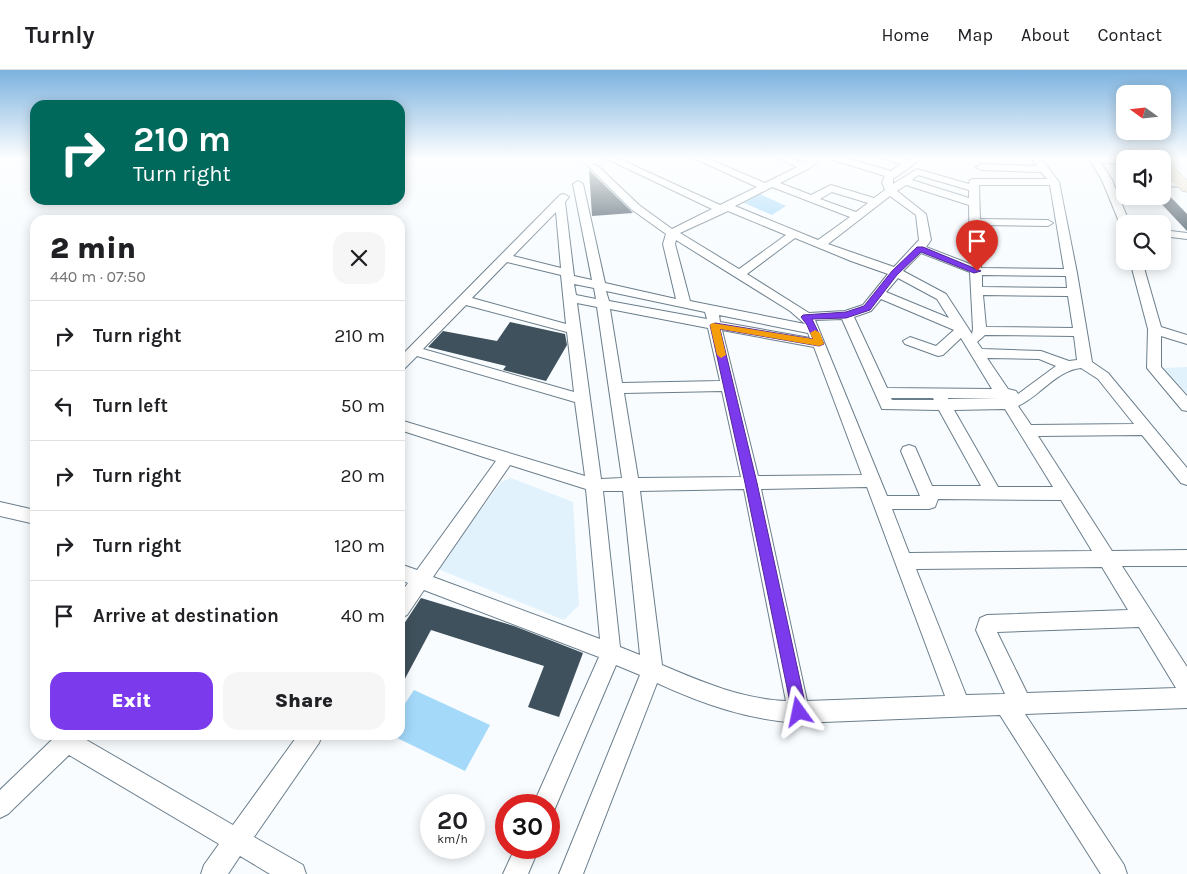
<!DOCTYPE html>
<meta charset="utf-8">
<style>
body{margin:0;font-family:Karla,sans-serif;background:#f6f6f6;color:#202124;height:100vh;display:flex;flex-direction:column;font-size:19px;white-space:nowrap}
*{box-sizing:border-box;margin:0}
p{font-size:16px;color:#757577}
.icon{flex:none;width:28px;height:28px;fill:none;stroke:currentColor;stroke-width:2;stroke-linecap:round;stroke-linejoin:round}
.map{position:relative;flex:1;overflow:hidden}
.panel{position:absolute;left:30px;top:145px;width:375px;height:525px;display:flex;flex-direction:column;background:#fff;border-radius:15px;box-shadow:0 2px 12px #0003}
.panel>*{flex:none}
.banner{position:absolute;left:30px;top:30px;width:375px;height:105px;border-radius:15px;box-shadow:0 2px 12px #0003;background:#00695c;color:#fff;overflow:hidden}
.needle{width:32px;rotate:285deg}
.controls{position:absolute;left:1116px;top:15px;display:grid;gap:10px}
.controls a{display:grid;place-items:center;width:55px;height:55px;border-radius:10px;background:#fff;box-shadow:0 2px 12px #0003;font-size:25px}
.speed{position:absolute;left:420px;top:724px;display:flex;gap:10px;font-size:25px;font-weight:700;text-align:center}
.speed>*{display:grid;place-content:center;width:65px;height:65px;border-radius:50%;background:#fff;box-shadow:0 2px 12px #0003;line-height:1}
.speed small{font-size:12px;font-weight:400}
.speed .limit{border:8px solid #d22;background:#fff;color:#111}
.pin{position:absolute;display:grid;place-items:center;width:42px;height:42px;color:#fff;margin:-51px -21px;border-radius:50% 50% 50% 0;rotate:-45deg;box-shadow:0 0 5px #0007}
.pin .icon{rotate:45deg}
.me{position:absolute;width:55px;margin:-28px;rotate:348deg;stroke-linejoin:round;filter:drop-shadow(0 0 4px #0008)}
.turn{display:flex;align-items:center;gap:18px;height:105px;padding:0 20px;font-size:22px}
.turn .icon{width:65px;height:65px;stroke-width:2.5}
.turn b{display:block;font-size:35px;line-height:42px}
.round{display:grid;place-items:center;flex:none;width:52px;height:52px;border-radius:15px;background:#f6f6f6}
.overview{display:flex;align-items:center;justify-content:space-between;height:85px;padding:0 20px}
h1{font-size:30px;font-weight:800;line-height:38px}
.cta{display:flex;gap:10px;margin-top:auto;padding:10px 20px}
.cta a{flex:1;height:58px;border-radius:15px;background:#7c3aed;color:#fff;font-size:20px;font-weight:800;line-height:58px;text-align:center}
.cta a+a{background:#f6f6f6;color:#202124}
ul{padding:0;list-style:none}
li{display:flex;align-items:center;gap:15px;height:70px;padding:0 20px;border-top:1px solid #e0e0e0}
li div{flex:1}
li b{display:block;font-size:19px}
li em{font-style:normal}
header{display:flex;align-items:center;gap:30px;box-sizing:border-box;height:70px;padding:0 25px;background:#fff;border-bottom:1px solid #e0e0e0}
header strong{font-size:24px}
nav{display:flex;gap:28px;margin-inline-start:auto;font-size:18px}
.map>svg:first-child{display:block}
</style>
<header>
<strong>Turnly</strong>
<nav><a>Home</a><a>Map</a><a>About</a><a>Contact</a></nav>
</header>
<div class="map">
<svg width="1187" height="804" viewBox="0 0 1187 804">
<rect width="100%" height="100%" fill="#f8fcff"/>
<path fill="#e1f2fd" d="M1187 297V323L1163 298Z
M511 408 573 432 579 535 564 550 438 499 501 412Z"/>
<path fill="#a4d9fa" d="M760 124 786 136 772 145 744 133Z
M414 620 490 655 465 701 391 665H400V641Z"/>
<path fill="#3f515c" d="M589 100 630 140 633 143 592 146Z
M1162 118 1187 144V161L1154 126H1162Z
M510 252 565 264 567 275 546 311 503 300 506 296 428 277 443 261 497 271Z
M421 528 514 556 583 583 559 647 528 637 544 596 431 560 400 618V560Z"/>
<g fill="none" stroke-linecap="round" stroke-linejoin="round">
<g stroke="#6b7e8b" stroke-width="1">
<path id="service" d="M576 87H582L597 97 592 98Z"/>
</g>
<g stroke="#6b7e8b" stroke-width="2">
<path id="minor" d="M603 87H615L720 135 757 117 691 87H704L765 113 797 97 775 87H788L804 93 813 87H824L808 99 780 113 811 125 831 115 874 128 885 120 882 112 885 106 830 89 828 87H842L891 101 901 94 884 89 882 87H896L907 90 911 87H922L912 96 893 109V114L917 99 969 114 970 110 974 109H1047L1041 102 981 100 976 97 981 94 1037 96 1030 87H1040L1059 112 1077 203 1092 292 1108 303 1187 398V415L1181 413 1142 365 1038 366 1112 481 1187 480V496H1122L1187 597V638L1025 644 1124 795 1127 804H1101L1000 645 799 653C748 650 703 634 657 613L583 804H559L640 605 616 595 553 743 549 745V735H533L599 587 424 520 407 545 400 548V524L408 513 400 510V494L417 500 496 391 400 360V350L585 406 575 332 417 286 405 298 400 300V287L560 125 564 124 569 127 565 132 574 206 592 210 573 114 578 111 583 114 605 213 676 229 663 174 666 164 631 139 589 97 591 95H597L639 135 672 159 712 139ZM918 105 969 120V128L912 110ZM906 115 969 135 970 194 926 177 931 170 926 144 897 121ZM979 115H1050L1064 199 981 198 980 155 1048 156 1053 153 1048 150 980 149ZM772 117 850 147 818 170 735 136ZM832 122 868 133 856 142 820 129ZM890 126 916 145 919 170 894 197 828 174ZM728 141 786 165 739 199 680 163ZM556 142 561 198 513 186ZM795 168 851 191 888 204 863 235 845 241 809 243 747 204ZM676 170 790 241 805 254 690 231 675 174ZM921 183 970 202 973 259 972 264 946 224 903 201ZM507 192 561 205 566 254 472 228ZM982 205 1066 206 1067 218 982 217ZM898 208 937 229 949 248 886 222ZM574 214 594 218 596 229 576 225ZM606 221 705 242 707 249 609 231ZM983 225 1068 226 1073 258 986 257ZM881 229 954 260 936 276 910 267 903 271 905 274 938 286 943 285 961 268 992 319 887 318 854 247 871 241ZM577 233 597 237 622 408 601 409ZM466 235 567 262 574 322 423 279ZM610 239 708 258 720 311 622 313ZM719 245 808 263 810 268 720 252ZM842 249 882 339 939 340 981 416H932L915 377 909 375 903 377 901 381 920 426H887L815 250ZM722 260 814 277 862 405 758 406ZM985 265 1074 266 1077 290 1069 291 1041 281 982 279 977 272ZM987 288 1039 289 1056 296 1018 324 1016 321 1008 319ZM1081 298 1098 309 1134 354 1031 355 1018 336C1040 326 1057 300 1081 298ZM722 321 741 407 638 408 624 323ZM891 328H933L934 330H892ZM948 328 998 329H999H948ZM1005 339 1053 417H998L954 340ZM510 395 586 419 600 569 433 507ZM867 417 945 626 807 631 761 419ZM744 419 786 631C742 629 702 612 662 595L640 421ZM603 421H623L640 585 620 577ZM938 429 1061 430 1092 481 909 483 892 439H929L935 437ZM1102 497 1128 540 987 545 980 548 976 560 1005 624 966 625 916 499ZM1139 557 1176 618 1027 623 997 562Z
M1088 87 1127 89H1125V94L1101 93 1112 110 1130 154H1125V157L1120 154 1102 110Z
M1162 110 1187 113V117L1162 116Z
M1162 160 1187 163V169L1162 166Z
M1130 191H1142L1161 257 1187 265V274L1161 266V297L1187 326V341L1182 340 1147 298 1148 259Z
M0 432 35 440V454L0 446Z
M57 665H84L83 668 233 755 298 665H322L319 673 254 767 303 795 306 804H270L240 786 228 804H201L204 795 219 774 69 685 8 744 0 748V720Z
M515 778H539L528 804H503Z"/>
</g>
<g stroke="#6b7e8b" stroke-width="1">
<path id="secondary" d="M1162 89 1167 90 1187 110V122L1182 121 1162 101Z"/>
</g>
<use href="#service" fill="#fff" fill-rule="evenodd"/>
<use href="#minor" fill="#fff" fill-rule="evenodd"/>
<use href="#secondary" fill="#eadcc2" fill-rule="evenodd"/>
</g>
<linearGradient id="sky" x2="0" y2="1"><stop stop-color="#7cb2df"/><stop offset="0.44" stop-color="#fcfeff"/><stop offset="1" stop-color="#fcfeff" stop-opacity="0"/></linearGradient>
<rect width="1187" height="199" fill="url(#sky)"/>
<path fill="#7c3aed" stroke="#51269a" d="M917 177H923L981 201 974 203 921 182 897 205 870 240 846 248 812 249 824 274 819 276 720 259 757 413 807 642 805 648 799 650 794 648 792 642 745 413 710 255 715 253 813 269 807 255 801 247 803 245 846 242 864 236 892 201Z"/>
<path fill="#f59e0b" d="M712 253 813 269 810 263 815 260 820 263 824 274 819 276 720 259 726 285 721 288 717 285 710 255Z"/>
</svg>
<div class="controls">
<a><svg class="needle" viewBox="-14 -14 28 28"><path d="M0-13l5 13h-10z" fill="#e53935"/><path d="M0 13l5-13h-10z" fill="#757577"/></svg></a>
<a><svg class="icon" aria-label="sound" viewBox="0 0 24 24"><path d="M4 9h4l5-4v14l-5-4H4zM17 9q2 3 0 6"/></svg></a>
<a><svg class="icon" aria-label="search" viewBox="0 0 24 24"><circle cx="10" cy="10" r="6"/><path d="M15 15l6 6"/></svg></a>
</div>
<div class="speed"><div>20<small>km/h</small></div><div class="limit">30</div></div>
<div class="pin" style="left:977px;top:201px;background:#d93025"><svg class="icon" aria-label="arrive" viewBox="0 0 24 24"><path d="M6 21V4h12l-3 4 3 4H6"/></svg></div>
<svg class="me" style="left:799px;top:642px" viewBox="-20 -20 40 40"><path d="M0-17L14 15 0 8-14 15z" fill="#7c3aed" stroke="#fff" stroke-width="4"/></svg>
<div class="banner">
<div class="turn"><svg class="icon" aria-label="right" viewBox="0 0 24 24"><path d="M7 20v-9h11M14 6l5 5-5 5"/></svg><div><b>210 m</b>Turn right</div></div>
</div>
<section class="panel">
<div class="overview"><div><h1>2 min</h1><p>440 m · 07:50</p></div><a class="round"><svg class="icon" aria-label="close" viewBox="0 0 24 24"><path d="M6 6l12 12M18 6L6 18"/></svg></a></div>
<ul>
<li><svg class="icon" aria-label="right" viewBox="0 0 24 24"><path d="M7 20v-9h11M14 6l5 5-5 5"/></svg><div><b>Turn right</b></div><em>210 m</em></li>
<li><svg class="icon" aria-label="left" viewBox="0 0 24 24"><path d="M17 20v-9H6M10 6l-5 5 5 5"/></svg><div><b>Turn left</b></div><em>50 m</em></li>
<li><svg class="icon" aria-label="right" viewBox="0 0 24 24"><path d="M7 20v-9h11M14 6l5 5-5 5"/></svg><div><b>Turn right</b></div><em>20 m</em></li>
<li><svg class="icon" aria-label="right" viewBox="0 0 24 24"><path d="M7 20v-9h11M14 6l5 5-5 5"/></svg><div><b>Turn right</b></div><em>120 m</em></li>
<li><svg class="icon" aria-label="arrive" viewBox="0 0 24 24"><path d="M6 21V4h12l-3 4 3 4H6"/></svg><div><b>Arrive at destination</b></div><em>40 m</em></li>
</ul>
<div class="cta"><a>Exit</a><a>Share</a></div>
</section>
</div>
